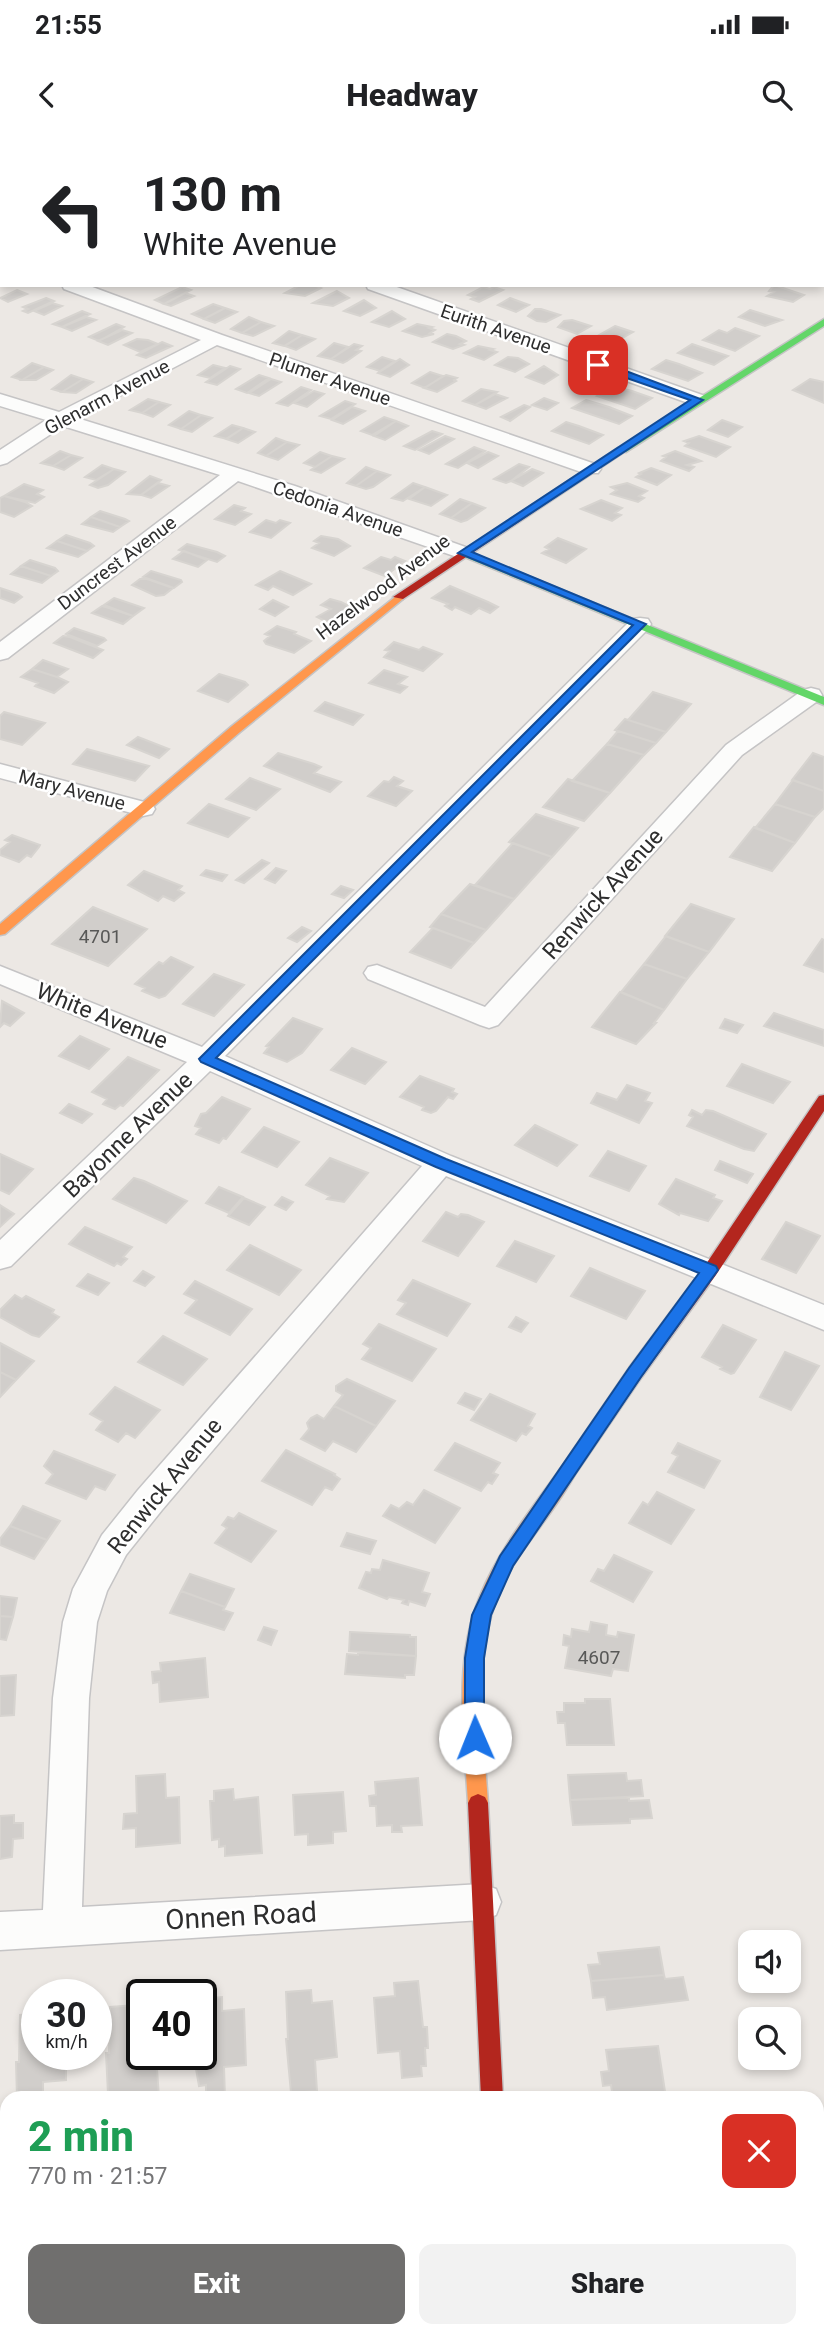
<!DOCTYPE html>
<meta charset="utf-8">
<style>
body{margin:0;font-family:Roboto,sans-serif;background:#f2f2f2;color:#202124;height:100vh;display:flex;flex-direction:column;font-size:26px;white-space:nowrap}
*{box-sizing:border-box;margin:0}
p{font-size:23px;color:#757577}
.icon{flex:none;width:38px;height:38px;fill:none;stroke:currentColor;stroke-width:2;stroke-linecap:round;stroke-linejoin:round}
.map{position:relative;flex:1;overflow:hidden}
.drawer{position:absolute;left:0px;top:1951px;width:824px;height:247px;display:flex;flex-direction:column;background:#fff;border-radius:21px 21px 0 0;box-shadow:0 4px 10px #0003}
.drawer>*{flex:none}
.banner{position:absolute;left:0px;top:0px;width:824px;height:147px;box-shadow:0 4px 10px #0003;background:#fff;color:#202124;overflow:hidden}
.buttons{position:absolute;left:738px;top:1790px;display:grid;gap:14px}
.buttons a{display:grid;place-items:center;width:63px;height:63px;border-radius:14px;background:#fff;box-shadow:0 4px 10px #0003;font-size:35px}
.speed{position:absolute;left:21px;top:1839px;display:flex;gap:14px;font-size:35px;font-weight:700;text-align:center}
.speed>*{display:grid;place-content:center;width:91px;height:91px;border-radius:50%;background:#fff;box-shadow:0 4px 10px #0003;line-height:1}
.speed small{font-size:18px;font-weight:400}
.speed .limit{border:4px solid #111;border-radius:10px;background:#fff;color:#111}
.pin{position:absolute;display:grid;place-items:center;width:60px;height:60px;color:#fff;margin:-30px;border-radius:14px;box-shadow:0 4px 10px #0006}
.me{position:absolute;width:77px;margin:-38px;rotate:359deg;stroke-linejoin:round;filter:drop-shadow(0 0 5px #0008)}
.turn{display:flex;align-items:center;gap:24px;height:147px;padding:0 28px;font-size:32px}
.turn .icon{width:91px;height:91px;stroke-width:2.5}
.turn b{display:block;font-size:49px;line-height:60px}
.round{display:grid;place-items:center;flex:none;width:74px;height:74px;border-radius:14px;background:#f2f2f2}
.summary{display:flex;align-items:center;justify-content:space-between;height:119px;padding:0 28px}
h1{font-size:42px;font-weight:800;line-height:52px;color:#1e9e55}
.cta{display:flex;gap:14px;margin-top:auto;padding:14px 28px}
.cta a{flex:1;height:80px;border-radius:14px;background:#706f6e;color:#fff;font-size:28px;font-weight:800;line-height:80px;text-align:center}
.cta a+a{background:#f2f2f2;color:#202124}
.status{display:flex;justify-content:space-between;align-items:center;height:49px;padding:0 35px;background:#fff;direction:ltr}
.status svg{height:19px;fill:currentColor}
header{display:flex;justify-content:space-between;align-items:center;height:91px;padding:0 28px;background:#fff;font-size:32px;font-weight:800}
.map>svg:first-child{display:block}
</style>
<div class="status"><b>21:55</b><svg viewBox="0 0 49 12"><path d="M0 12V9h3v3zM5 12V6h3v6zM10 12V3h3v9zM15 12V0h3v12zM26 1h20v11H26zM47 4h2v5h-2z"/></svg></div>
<header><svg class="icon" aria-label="back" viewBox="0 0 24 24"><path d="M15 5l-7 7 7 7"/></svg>Headway<svg class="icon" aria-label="search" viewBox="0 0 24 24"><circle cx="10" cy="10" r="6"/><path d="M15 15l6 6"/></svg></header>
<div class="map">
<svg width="824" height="2197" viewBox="0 0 824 2197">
<rect width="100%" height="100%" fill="#ece8e4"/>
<path fill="#e6e0d3" d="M7 2042V2191H150V2197H0V2043Z"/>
<path fill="#d1cecb" stroke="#d7d4d0" stroke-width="2" d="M300 145H314L321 148 305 156 285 153Z
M774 145 804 155 793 162 767 156 774 152 769 151Z
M182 147 191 150 164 164 155 160Z
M483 147 490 149 494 147 503 150 479 162 471 159 475 157 468 155Z
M17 150 27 154 8 162 0 158Z
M337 151 349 158 333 166 313 163Z
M185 153 194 156 171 166 164 164Z
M46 158 54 161 28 173 23 171 28 169 23 167Z
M510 158 529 165 516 172 498 165Z
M364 160 376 168 360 176 344 171Z
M52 163 62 166 44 175 34 171Z
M213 164 225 168 204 179 192 174Z
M225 168 237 172 215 183 204 179Z
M535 169H541L560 175 546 182 537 181 528 176Z
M750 170 782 180 765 186 739 177Z
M82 171 90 174 62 187 53 184Z
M392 171 405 179 389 187 372 182Z
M86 177 96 180 72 191 62 187Z
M249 177 261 182 242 193 231 189Z
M572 180 591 186 577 194 558 187 564 181Z
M261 182 274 186 253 196 242 193Z
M116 184 124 187 99 201 89 197Z
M417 184 432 187 429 188 435 190 430 193 434 194 422 197 403 191Z
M615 186 633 192 610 205 592 199Z
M735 188 759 196 735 211 703 200 719 190 727 193Z
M122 190 132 193 108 205 98 201Z
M289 191 302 195 284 206 273 203Z
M447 194 456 196 466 201 460 204 464 205 453 209 433 202Z
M302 195 315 199 296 210 285 206Z
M137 199 148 200 158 204 140 212 124 205Z
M162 202 172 206 146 218 137 215Z
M334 203 348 207 331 219 318 216Z
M354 204 362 206 356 210 361 211 347 221 343 223 331 219Z
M692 204 728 216 714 225 678 213Z
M478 206 493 209 490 210 497 212 484 220 464 213Z
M382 217 395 221 380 231 367 227Z
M508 217 518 218 529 224 515 232 495 225Z
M400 219 409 225 390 237 378 233Z
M666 220 679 224 702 233 688 241 652 229Z
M32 223 44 227 22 240 12 237Z
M213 225 225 228 210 238 198 235Z
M230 226 240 229 217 245 206 242Z
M544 226 558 235 544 244 526 237Z
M44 227 53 230 36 240H22Z
M430 232 443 236 425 248 412 243Z
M71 235 83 239 62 252 52 249Z
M259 235 269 238 247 253 236 249Z
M446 235 457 238 454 240 456 241 437 252 424 248Z
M83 239 93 242 76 253 62 252Z
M271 239 281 242 259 256 249 253Z
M810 239 824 242V263L793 250Z
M613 246 632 251 652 258 635 269 597 256Z
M301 247 311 250 288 266 277 263Z
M481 249 497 252 475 265 463 261Z
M314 251 324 254 307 267 294 263Z
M495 254 507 258 486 269 475 265Z
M544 258 558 263 547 270 532 265Z
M148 259 159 262 142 273 130 270Z
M586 260 609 267 632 276 619 284 572 268Z
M345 261 355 264 331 279 320 276Z
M159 262 170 265 153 277 142 273Z
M524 265 530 267 510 281 501 277Z
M352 267 365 271 343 284 332 280Z
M189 271 201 275 181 289 169 285Z
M201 275 212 278 192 292 181 289Z
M384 277 396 281 372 295 361 291Z
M722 280 742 287 728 297 708 290Z
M396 281 408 286 385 300 374 296Z
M566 282 579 286 603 295 589 304 552 291Z
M232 285 243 288 227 299 215 296Z
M243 288 255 292 238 303 226 299Z
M432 291 442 294 415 310 404 306Z
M445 296 454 299 429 314 419 310Z
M699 296 730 307 716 317 685 306 689 303 684 301Z
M276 298 287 302 266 316 258 313Z
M287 302 299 305 278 320 266 316Z
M474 307 485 311 458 328 446 324Z
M60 311 71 315 53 326 41 323Z
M675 311 696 319 701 321 687 325 694 327 689 331 661 321 666 317 663 316Z
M320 312 332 316 315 327 304 323Z
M488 312 498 316 478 328 467 323Z
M71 315 82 318 64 330 53 326Z
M332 316 344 319 321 333 311 330Z
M519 324 529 327 511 341 506 343 494 339Z
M102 325 114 329 96 340 85 337Z
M366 327 377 331 356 346 347 343Z
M651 328 671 335 657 345 636 337 641 334 639 333Z
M114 329 125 332 108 345 98 348 90 345Z
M532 329 543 333 523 346 511 341Z
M377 331 390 335 373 347 366 349 356 346Z
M150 336 161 340 141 355 127 354Z
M158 343 169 346 151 358 141 355Z
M413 343 425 347 403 361 392 358Z
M627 343 647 351 639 356 644 358 638 362 611 354 617 350 611 347Z
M24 344 43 350 37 354 44 357 35 363 4 356Z
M425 347 447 355 431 366 409 359Z
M4 356 25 362 32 366 14 377 0 372V358Z
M460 359 472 363 451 378 440 374Z
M601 360 622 368 615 373 621 375 612 381 581 369Z
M472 363 485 368 467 380 461 382 451 378Z
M234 365 245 368 241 371 251 374 235 385 215 379Z
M100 371 125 379 129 381 120 387 91 377Z
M91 377 120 387 113 392 82 384Z
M266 380 276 383 280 380 290 383 271 398 250 392Z
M66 395 90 403 94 406 87 411 57 401Z
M321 396 338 399 350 406 334 416 312 408 319 403 314 401Z
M558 398 586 409 566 423 542 413 549 409 545 407Z
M57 401 87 411 78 417 47 408Z
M187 404 217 412 225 416 217 422 179 410Z
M184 411 207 420 198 427 173 419Z
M381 417 391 420 395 417 405 421 385 436 364 428Z
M30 420 55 428 58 431 51 436 21 426Z
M21 426 51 436 42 443 11 434Z
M151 431 181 440 182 442 174 448 143 437Z
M280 431 311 444 293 455 273 446 268 450 256 445Z
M140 439H147L173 448 164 455 156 456 132 445Z
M450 446 488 462 498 467 490 473 479 468 471 474 455 467 452 470 445 466 448 464 432 458Z
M0 448 18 454 22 457 14 463 0 458Z
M114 458 144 468 133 476 104 465Z
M330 459 341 462 355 469 331 484 317 477 331 469 321 465Z
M273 460 288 467 275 476 260 469Z
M102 466 109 468 133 476 123 484 92 473Z
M277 486 296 492 294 494 311 501 294 513 266 504 264 501 270 496 265 494Z
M74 488 104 498 106 500 97 506 66 494Z
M63 496 70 497 103 510 93 518 54 503Z
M394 502 419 510 423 507 442 514 423 531 384 517 390 511 385 510Z
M43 520 68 529 57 537 32 529Z
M32 529 57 537 68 542 54 553 35 546 38 543 21 537Z
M384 530 407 537 398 544 407 547 400 553 369 543Z
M219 534 245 542 248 545 228 562 198 551Z
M653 552 691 564 666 592 628 580Z
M325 562 363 575 353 585 315 571Z
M4 572 45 583 22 605 0 599V576Z
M625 579 628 580 666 592 656 603 615 590Z
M618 591 656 603 644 615 607 604Z
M138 597 169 609 159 618 127 605Z
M607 604 644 615 610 653 572 641Z
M87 609 149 626 135 641 73 624Z
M278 613 314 624 321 627 314 633 341 642 330 652 264 626Z
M813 613 824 617V651L792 640Z
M394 637 403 641 397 646 412 651 396 666 368 656 384 641 389 642Z
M250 638 280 649 256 670 226 659Z
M568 639 610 653 584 681 543 667Z
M793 640 824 651V668L815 677 775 664Z
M209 664 249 678 228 697 188 683Z
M775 664 815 677 795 703 755 688Z
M536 674 578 688 552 717 509 702Z
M754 687 795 703 772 731 730 717Z
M12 695 40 705 39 707 31 717 27 715 19 722 0 715V710L10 702 5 700Z
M513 703 552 717 514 759 475 745Z
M262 720 269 723 244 743 236 740Z
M276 728 286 731 275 743 265 739Z
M206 730 227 735 222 741 201 735Z
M144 731 182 746 178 750 184 753 174 761 163 756 158 761 128 745Z
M470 744 514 759 486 790 441 774Z
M341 746 353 750 344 758 332 754Z
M691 764 734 779 709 812 665 796Z
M93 767 147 789 108 826 52 804Z
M441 774 486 790 474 803 430 787Z
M302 787 311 791 297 802 288 798Z
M433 788 474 803 451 828 410 812Z
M666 796 709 812 687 839 644 824Z
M822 799 824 800V832L804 825Z
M171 817 193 827 165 856 159 858 142 851 145 848 135 844 159 822 163 824Z
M644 824 687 839 664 870 621 852Z
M214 834 244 845 214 876 183 864Z
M620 852 664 870 654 883H656L636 904 592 887Z
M2 861 24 873 10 886 4 883 0 887Z
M774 873 824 890V906L764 886Z
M293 878 322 889 302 913 287 922 264 913 269 907 266 906Z
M725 879 743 885 737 893 720 888Z
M80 896 109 909 89 929 59 916Z
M352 908 386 922 365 944 331 930Z
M128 917 159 930 123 966 120 965 115 969 103 964 107 959 92 952Z
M742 924 790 942 773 963 727 946Z
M420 936 454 949 452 952 457 954 453 959 448 957 436 971 431 973 422 970 424 967 400 957Z
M627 945 650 953 645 961 652 963 639 983 591 963 597 953 617 960Z
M222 957 250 969 226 999 223 998 219 1003 196 994 201 988 195 986 201 974 206 973Z
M69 964 92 974 82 983 60 973Z
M692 970 702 975 706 970 713 971 766 994 754 1011 744 1009 687 986 693 977 689 975Z
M535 985 577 1005 557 1026 515 1005Z
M264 987 299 1002 277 1027 242 1012Z
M608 1011 646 1026 629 1051 590 1036Z
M0 1014 33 1029 9 1054 0 1050Z
M330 1018 368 1033 344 1062 327 1059 330 1056 306 1045Z
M720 1021 753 1034 747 1043 715 1030Z
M134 1038 144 1041 187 1061 166 1083 113 1059Z
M676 1039 715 1055 713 1058 722 1061 708 1081 680 1073 679 1075 659 1064Z
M219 1047 243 1057 229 1073 206 1063Z
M282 1057 293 1062 286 1070 275 1065Z
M244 1058 265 1067 249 1085 228 1076Z
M0 1065 14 1074 0 1087Z
M446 1072 458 1077 461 1074 468 1075 484 1082 458 1116 423 1101Z
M786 1082 820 1096 796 1133 762 1119Z
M85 1087 132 1107 123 1117 127 1119 121 1125 117 1123 114 1126 69 1104Z
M515 1101 554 1116 536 1142 497 1126Z
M250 1105 301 1130 279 1155 227 1130Z
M590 1128 645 1151 626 1179 571 1156Z
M143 1131 154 1137 145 1146 134 1141Z
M88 1134 109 1143 98 1155 77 1146Z
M413 1140 470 1164 447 1196 397 1174 406 1163 398 1160Z
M195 1141 252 1169 230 1195 185 1173 197 1160 184 1154Z
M15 1155 22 1159 26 1156 54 1170 52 1173 59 1177 39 1197 32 1195 0 1177V1170Z
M516 1177 528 1183 521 1192 509 1187Z
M379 1184 436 1209 412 1241 362 1219 371 1208 363 1204Z
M723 1185 756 1200 734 1233 731 1234 720 1229 722 1227 702 1217Z
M163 1196 207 1219 183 1245 138 1222Z
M0 1203 34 1221 16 1240 0 1232Z
M785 1212 819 1226 791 1270 760 1257Z
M0 1232 16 1240 0 1257Z
M347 1239 395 1261 376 1286 334 1266 343 1255 336 1251V1246Z
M115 1247 160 1270 135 1298 126 1293 118 1302 96 1290 103 1281 90 1274Z
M465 1253 481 1259 474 1270 458 1263Z
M490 1254 535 1274 528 1286 532 1288 526 1295 522 1293 516 1301 471 1280Z
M334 1266 376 1286 356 1312 333 1301 325 1311 301 1299 309 1289 307 1283 311 1278 317 1275 324 1279Z
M455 1303 500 1323 493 1333 498 1335 492 1344 488 1342 481 1351 435 1330Z
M678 1303 720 1321 704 1348 668 1332 678 1316 672 1313Z
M286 1310 335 1334 334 1335 340 1339 332 1350 325 1347 312 1365 262 1341Z
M54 1311 115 1335 105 1350 95 1346 86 1359 46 1343 53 1334 44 1326Z
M424 1350 460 1368 435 1403 383 1376 391 1365 399 1369 407 1362 413 1365Z
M657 1352 694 1370 671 1404 629 1383 643 1362 648 1365Z
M23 1366 60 1381 47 1400 10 1386Z
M239 1373 276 1391 251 1422 215 1403 227 1388 222 1385 228 1377 234 1379Z
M10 1386 47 1400 34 1419 0 1405V1399Z
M347 1393 376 1401 370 1414 341 1406Z
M614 1415 652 1432 633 1462 591 1441 598 1429 604 1431Z
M383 1420 429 1433 422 1452 430 1454 425 1466 409 1461 408 1465 402 1463 404 1460 389 1457 387 1459 359 1448 366 1432 371 1433 372 1429 380 1430Z
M190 1434 234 1449 225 1467 181 1451Z
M181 1451 225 1467 223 1470 233 1473 224 1490 170 1473Z
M0 1456 17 1458 13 1477 0 1476Z
M0 1476 13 1477 6 1500 0 1499Z
M591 1482 607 1485 606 1495 617 1497 618 1492 634 1495 628 1531 613 1529 611 1536 565 1528 569 1506 563 1505 564 1495 571 1497 572 1489 589 1492Z
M264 1487 277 1491 271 1505 258 1500Z
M350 1492 410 1495V1497H416V1516L349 1511Z
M358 1513 416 1516 414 1535H405V1538L345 1534 347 1514 358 1515Z
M205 1518 208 1557 160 1562 159 1542 153 1543 152 1532 161 1531 160 1523Z
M16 1535 14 1575 0 1576V1536Z
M585 1559H610L614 1605H567L565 1583H558L557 1572H564V1563H585Z
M626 1633 627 1641 641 1640 643 1656 570 1660 568 1635Z
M165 1634 166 1658 179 1657 180 1703 136 1707V1688L123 1689 124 1674 137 1673 136 1636Z
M418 1638 422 1685 401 1686 402 1692H392V1685L377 1686 376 1666H370L369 1656 376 1655 375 1642Z
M233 1649 234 1660 258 1657 262 1713 225 1716V1706L219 1707V1699L212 1700 210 1661H214V1651Z
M343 1652 346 1691 333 1692V1703L308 1705V1694L295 1695 293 1655Z
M629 1658V1661L649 1660 652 1678 630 1679V1683L573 1685 570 1660Z
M14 1675V1683H23V1698L13 1699 12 1717 0 1719V1676Z
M659 1807 664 1835 591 1841 588 1825 600 1824 598 1813Z
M664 1835 665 1839 683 1837 688 1860 607 1870 605 1857 593 1858 591 1841Z
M418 1841 423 1887H427L428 1908H425L426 1926H421L422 1936 402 1938 400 1911 378 1913 374 1858 395 1856 394 1843Z
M311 1850 312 1863 332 1861 337 1917 315 1920 317 1951 291 1953 286 1899H288L286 1852Z
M222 1857V1871L244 1869 246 1925 224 1927 225 1958H206V1945L199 1946 196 1929V1914H201V1859Z
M135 1865V1878H142V1914H156L159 1958H130V1952L108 1954 106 1913H109L110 1867Z
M37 1873V1914H66V1940L43 1942V1958H17L16 1922H19L20 1875Z
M658 1906 666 1958H613L611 1945 603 1946 601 1932 609 1931 606 1910Z"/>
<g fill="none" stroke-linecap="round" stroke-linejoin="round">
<g stroke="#c5c4c5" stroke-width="3">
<path id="street" d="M48 0H69L47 2Z
M632 0H649L650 2H634Z
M0 8 2 9V19L0 18Z
M822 72H824V82H822Z
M0 114H2V125H0Z
M62 145H87L222 195 598 325 601 329 598 333H584L217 205 77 278 295 346 471 409 474 413 471 417H457L238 341 8 518 0 520V502L220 335 63 286 7 323 0 325V310L46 280 0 266V254L59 272 201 200 64 149Z
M366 145H391L705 256 707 260 698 266 691 264 368 149Z
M640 478 648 479 651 484 648 489 225 916 451 1016 824 1165V1190L446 1036 162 1370 126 1415 107 1451 97 1482 89 1558 82 1767 482 1744 496 1749 501 1762 496 1775 482 1780 0 1810V1772L43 1770 53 1558 63 1482 73 1449 102 1395 138 1350 422 1026 210 931 11 1126 0 1129V1100L187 922 0 844V826L202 907 632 479Z
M811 548 819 550 822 555 819 560 742 615 498 885 489 888 480 885 368 839 364 833 368 827 377 825 485 867 726 605 803 550Z
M0 624 152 664 155 669 152 674 143 676 0 638Z
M481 2191H525L526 2197H482Z"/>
</g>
<g stroke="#c5c4c5" stroke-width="3">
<path id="fast" d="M824 179V186L626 312 617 310Z
M464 410 824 557V565L460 415V411Z"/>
</g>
<g stroke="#c5c4c5" stroke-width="3">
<path id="slow" d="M399 454 403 455V459L240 592 5 794 0 795V784L232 586Z
M566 1327 572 1329 575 1334C555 1372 524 1403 504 1441 471 1509 483 1591 488 1663L485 1669 478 1672 471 1669 468 1663C464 1596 453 1520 480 1456 499 1409 531 1370 560 1329Z"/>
</g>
<g stroke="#c5c4c5" stroke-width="3">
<path id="jam" d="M618 308 627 310 403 459 393 457Z
M824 955V971L716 1135 641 1238 572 1339 566 1341 560 1339 557 1334 560 1329 629 1228 704 1127 819 956Z
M478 1654 485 1657 488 1663 503 1958H481L468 1663 471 1657Z"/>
</g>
<use href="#street" fill="#fcfcfb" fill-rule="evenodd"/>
<use href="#fast" fill="#63d668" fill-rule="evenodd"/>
<use href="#slow" fill="#ff974d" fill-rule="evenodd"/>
<use href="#jam" fill="#b3261e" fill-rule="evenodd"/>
</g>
<path fill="#1a73e8" stroke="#114b97" stroke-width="2" d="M595 222H602L703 260 472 412 646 484 216 918 446 1019 716 1126 718 1130 641 1237 513 1426 491 1475 484 1518V1598L481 1604 475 1606 468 1604 465 1598V1518L472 1475 500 1416 629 1228 699 1133 436 1027 201 922 199 919 633 485 458 413 690 260 595 227Z"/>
<g text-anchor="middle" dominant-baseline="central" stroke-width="5" stroke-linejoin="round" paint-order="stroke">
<g font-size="19" fill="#2e2e2e" stroke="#fff">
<text transform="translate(496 189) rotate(19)">Eurith Avenue</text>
<text transform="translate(330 239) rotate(19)">Plumer Avenue</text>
<text transform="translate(107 257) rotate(-28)">Glenarm Avenue</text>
<text transform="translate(338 369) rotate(19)">Cedonia Avenue</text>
<text transform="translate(117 423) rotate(-37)">Duncrest Avenue</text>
<text transform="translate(383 447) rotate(-37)">Hazelwood Avenue</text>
<text transform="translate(72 650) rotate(15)">Mary Avenue</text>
</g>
<g font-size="19" fill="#585857">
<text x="100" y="796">4701</text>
<text x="599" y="1517">4607</text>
</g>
<g font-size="23" fill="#2e2e2e" stroke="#fff">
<text transform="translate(603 754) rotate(-48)">Renwick Avenue</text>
<text transform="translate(102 876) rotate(22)">White Avenue</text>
<text transform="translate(128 995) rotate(-44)">Bayonne Avenue</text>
<text transform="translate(165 1346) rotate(-51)">Renwick Avenue</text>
</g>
<g font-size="28" fill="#2e2e2e" stroke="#fff">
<text transform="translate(241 1776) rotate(-3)">Onnen Road</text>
</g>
</g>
</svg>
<div class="buttons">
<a><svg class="icon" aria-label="sound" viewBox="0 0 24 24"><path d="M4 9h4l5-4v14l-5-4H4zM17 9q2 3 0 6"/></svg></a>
<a><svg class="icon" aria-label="search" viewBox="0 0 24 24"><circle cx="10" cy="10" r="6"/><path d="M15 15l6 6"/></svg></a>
</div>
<div class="speed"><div>30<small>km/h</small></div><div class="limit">40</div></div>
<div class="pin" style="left:598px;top:225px;background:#d93025"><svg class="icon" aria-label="arrive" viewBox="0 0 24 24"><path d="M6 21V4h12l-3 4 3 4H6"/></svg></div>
<svg class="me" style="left:475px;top:1598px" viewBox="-20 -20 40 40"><circle r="19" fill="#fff"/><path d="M0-13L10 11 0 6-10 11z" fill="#1a73e8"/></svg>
<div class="banner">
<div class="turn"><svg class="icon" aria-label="left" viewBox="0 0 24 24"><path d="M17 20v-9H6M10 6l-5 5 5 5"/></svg><div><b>130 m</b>White Avenue</div></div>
</div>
<section class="drawer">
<div class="summary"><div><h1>2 min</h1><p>770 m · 21:57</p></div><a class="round" style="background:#d93025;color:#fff"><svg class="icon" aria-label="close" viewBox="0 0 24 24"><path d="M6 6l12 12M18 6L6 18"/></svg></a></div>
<div class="cta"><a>Exit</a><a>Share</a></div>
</section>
</div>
